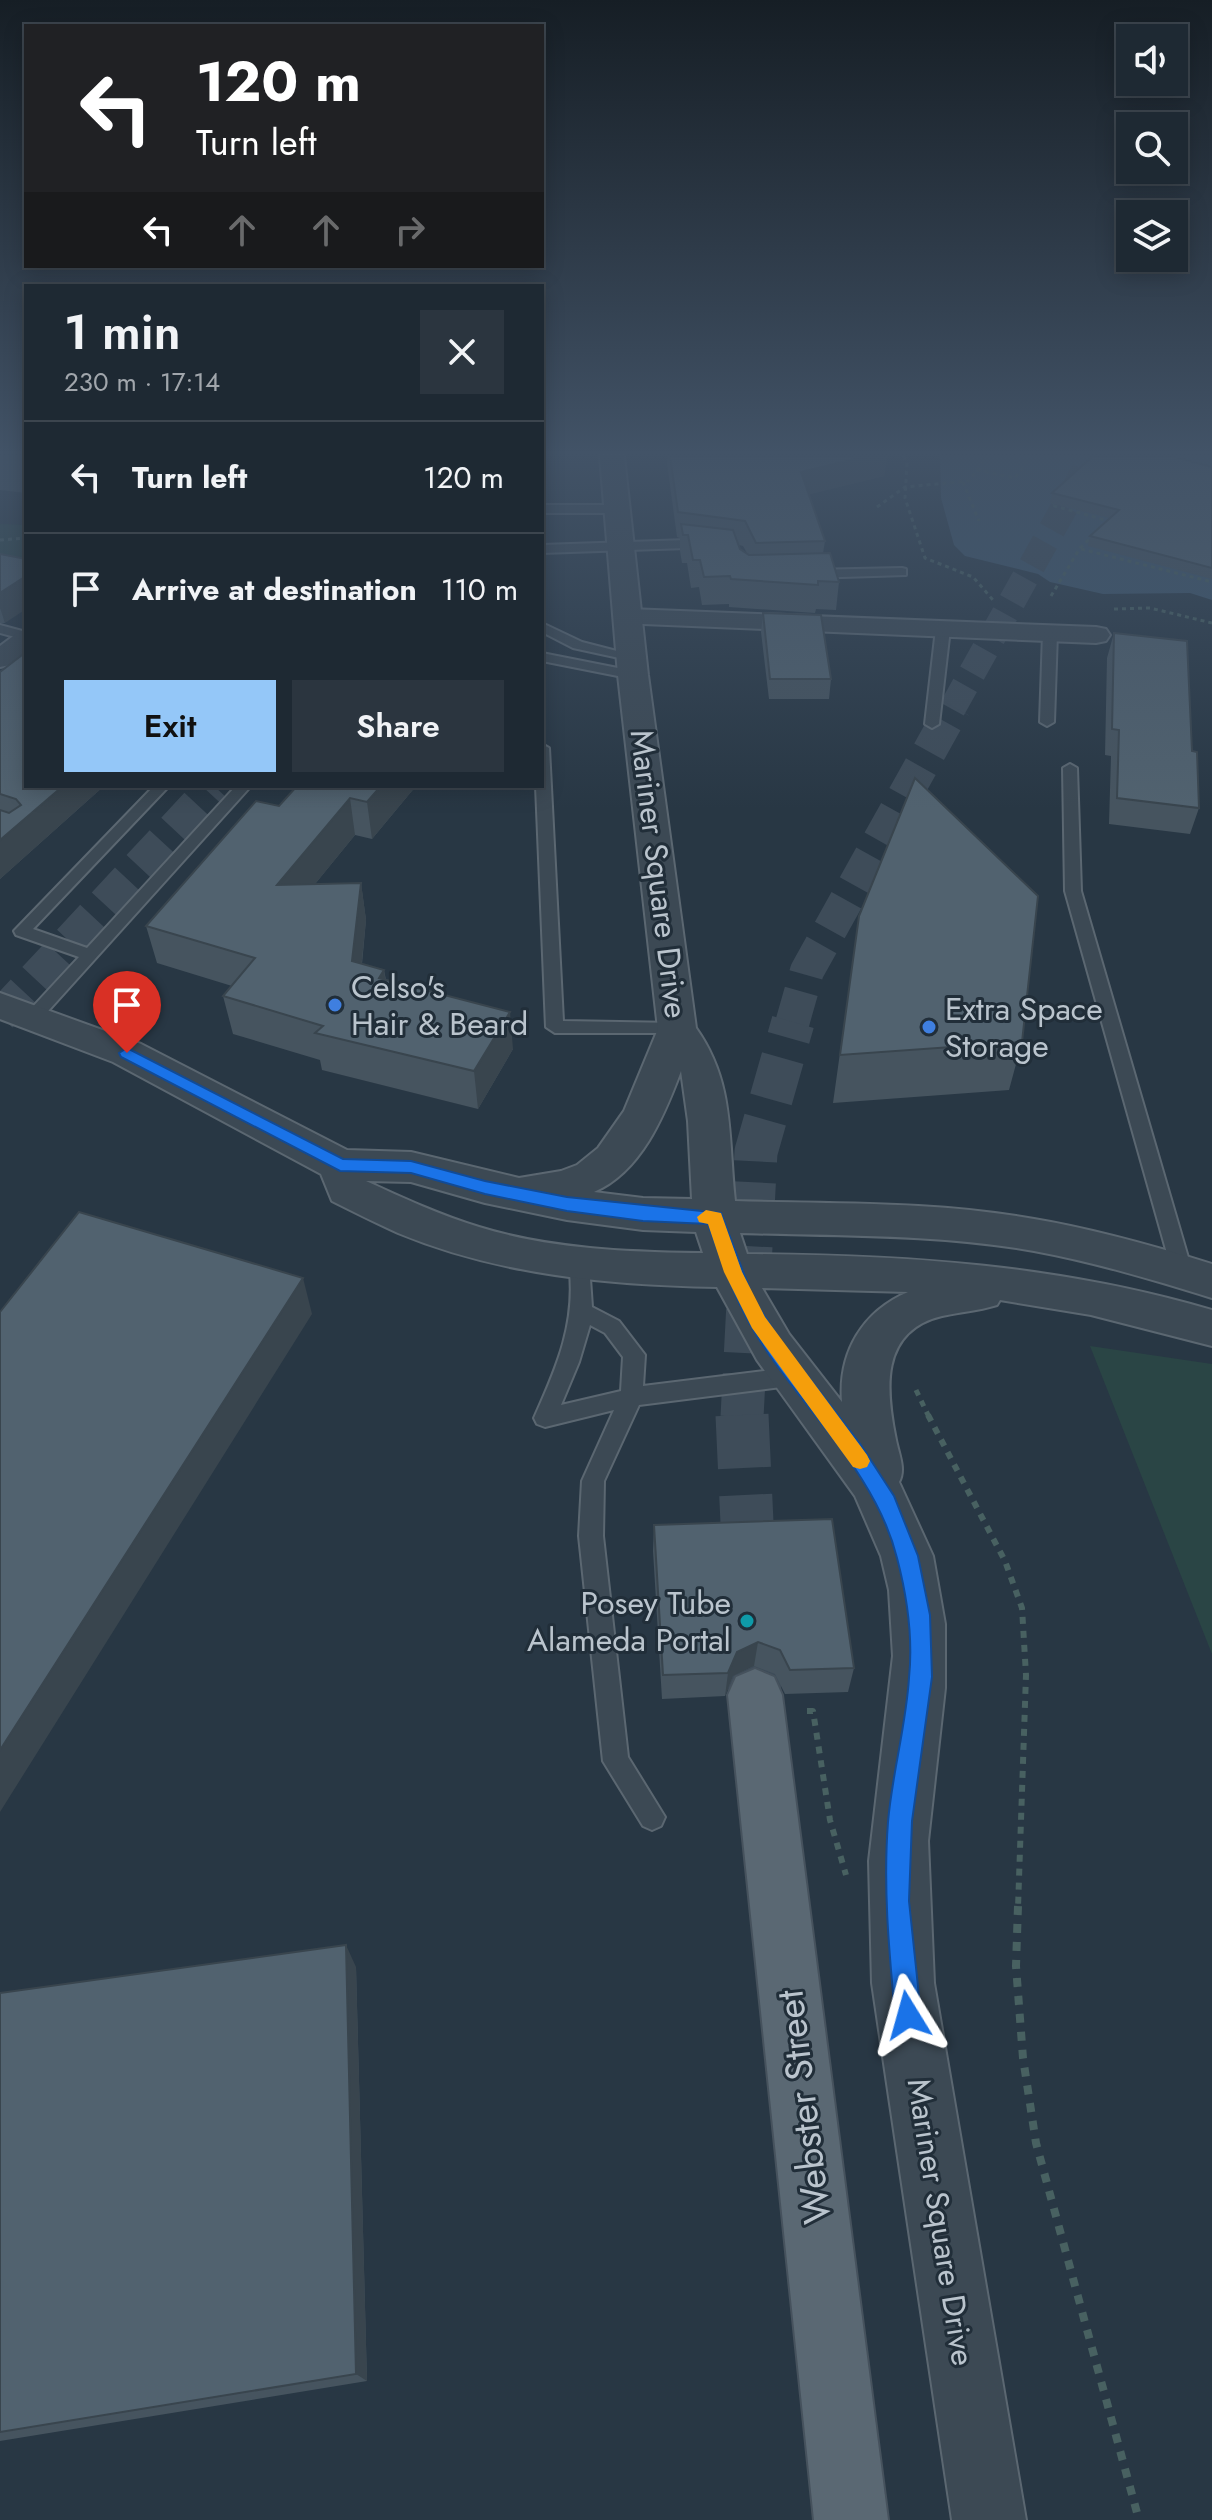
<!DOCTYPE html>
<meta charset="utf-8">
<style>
body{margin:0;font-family:Jost,sans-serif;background:#2b353f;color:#f1f3f6;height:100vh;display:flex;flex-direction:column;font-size:30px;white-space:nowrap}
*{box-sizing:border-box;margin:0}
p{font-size:26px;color:#a1a6ac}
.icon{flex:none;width:44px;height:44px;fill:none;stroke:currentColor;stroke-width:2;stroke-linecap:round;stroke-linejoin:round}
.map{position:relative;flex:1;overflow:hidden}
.sheet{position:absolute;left:24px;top:284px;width:520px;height:504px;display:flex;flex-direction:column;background:#1e2933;border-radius:0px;box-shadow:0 4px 20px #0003,0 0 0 2px #3c454e}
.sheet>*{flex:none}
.hud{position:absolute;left:24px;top:24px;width:520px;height:244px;border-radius:0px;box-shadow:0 4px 20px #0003,0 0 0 2px #3c454e;background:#202124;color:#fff;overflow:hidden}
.fabs{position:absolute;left:1116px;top:24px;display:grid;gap:16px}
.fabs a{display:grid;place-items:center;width:72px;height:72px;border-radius:0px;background:#1e2933;box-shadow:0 4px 20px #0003,0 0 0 2px #3c454e;font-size:40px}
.pin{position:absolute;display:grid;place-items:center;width:68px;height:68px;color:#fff;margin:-82px -34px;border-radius:50% 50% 50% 0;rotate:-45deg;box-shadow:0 0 8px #0007}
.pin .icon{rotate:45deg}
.me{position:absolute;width:88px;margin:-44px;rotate:352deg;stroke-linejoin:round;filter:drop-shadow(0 0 6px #0008)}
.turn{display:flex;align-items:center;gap:28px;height:168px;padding:0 40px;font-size:36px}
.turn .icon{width:104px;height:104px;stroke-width:2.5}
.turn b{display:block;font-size:56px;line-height:68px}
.lanes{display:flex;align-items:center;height:76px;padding:0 40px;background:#0003;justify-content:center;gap:40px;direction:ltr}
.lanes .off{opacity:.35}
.round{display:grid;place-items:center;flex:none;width:84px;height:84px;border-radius:0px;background:#2b353f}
.headline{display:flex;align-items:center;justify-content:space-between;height:136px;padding:0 40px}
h1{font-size:48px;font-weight:600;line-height:60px}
.button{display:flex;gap:16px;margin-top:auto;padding:16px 40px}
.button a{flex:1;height:92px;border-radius:0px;background:#94c7f8;color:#111;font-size:32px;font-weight:600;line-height:92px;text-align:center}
.button a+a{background:#2b353f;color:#f1f3f6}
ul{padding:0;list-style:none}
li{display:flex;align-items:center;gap:24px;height:112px;padding:0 40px;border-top:2px solid #3c454e}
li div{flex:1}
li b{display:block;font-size:30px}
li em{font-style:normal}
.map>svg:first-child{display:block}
</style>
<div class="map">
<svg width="1212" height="2520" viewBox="0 0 1212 2520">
<rect width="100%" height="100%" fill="#283744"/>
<path fill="#2a4545" d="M0 524 26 525V568L0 565Z
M1090 1346 1212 1364V1654Z"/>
<path fill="#3e576d" d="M940 456H1212V600L1190 593 1103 594 1050 582 1038 574 965 556 954 545 941 498Z"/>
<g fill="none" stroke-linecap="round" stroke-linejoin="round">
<path stroke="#3e4c59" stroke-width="27" stroke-dasharray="27 14" stroke-linecap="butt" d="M952 709 1093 456"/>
<path stroke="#3e4c59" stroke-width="34" stroke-dasharray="34 17" stroke-linecap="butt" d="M0 1016 214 786
M792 1024 807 971 954 707"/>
<path stroke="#3e4c59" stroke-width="43" stroke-dasharray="43 21" stroke-linecap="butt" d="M742 1417 756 1152 793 1022"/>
<path stroke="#3e4c59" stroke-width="53" stroke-dasharray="53 27" stroke-linecap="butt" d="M742 1415 755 1695"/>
<g stroke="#5b6771" stroke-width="4">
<path id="service" d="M542 505H617L623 509 617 513H542Z
M687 540 712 547 706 551 687 548 542 553V545Z
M902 568 906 569V575L810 578 804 574 810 570Z
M542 623 582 642 640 657 633 661 573 648 542 632Z
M0 625 26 632V640L0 633Z
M943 625 950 629 939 724 932 728 925 724 936 629Z
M1050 629 1057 633 1054 722 1047 726 1040 722 1043 633Z
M542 653 633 671 640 675 633 679 542 661Z
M542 744 549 748 563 1021 677 1023 683 1025 686 1029 683 1033H555L546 1027 536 786H542Z
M1070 764 1077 768 1081 891 1192 1271 1189 1276H1175L1172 1271 1065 891 1063 768Z
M154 786H169L33 929 87 948 236 786H251L40 1020H28L25 1016 28 1012 79 957 16 935 14 931Z
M579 1256 586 1259 589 1264 592 1307 619 1321 645 1355 643 1386 797 1367 805 1370 808 1376 805 1382 797 1385 639 1405 604 1481 603 1536 628 1757 665 1817 661 1826 652 1830 643 1826 603 1761 579 1536 582 1481 614 1410 545 1427 537 1424 534 1418C557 1367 577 1321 569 1264L572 1259ZM590 1325 605 1333 623 1357 621 1391 561 1405 579 1362Z"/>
</g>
<g stroke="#5b6771" stroke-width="4">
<path id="minor" d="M629 609 1096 627 1106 629 1110 635 1106 641 1096 643 619 623 615 617 619 611Z
M26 632V653L10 665 0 667V646L16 634Z"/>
</g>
<g stroke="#5b6771" stroke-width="4">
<path id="tertiary" d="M600 456H624L648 675 696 1028C735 1083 728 1137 735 1201 834 1204 936 1201 1034 1219 1094 1229 1154 1246 1212 1264V1298C1154 1280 1094 1262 1034 1251 938 1234 838 1236 740 1233L747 1254C906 1255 1059 1265 1212 1310V1346L1091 1315 1000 1300 997 1305C978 1311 960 1312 942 1316 879 1331 886 1391 896 1440 899 1455 906 1469 899 1482L933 1556 945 1624V1688L928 1841 934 1983 1026 2520H952L872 1983 869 1861 893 1656 889 1590 881 1556 855 1496 757 1360 717 1287C609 1285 499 1275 398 1233 376 1223 354 1212 332 1201L321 1174 113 1062 0 1019V993L141 1044 347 1150 411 1152 519 1178 561 1171 577 1165 598 1148 624 1111 658 1029 618 675ZM681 1071 688 1121 692 1199 643 1198 594 1192C641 1172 664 1116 681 1071ZM366 1181 411 1182 485 1203 567 1220 643 1230 696 1232 703 1253C629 1252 550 1249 479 1227 440 1215 403 1198 366 1181ZM762 1288 908 1292C863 1311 838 1352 842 1402L789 1334Z"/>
</g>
<g stroke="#46525d" stroke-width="4">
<path id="primary" d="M755 1669 774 1677 782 1695 888 2520H814L728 1695 736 1677Z"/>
</g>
<path stroke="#486161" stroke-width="3" stroke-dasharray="4 4" stroke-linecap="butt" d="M903 456 907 463 905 498 925 558 973 577 993 600
M977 470 1015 478 1030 456
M963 482 979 521
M1055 501 1051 505 1109 521
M877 507 905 487 969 481 988 456
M0 540 26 538
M1081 549 1212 582
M1051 596 1080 548 1094 535
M1114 609 1150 608 1212 623"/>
<path stroke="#486161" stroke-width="5" stroke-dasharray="6 6" stroke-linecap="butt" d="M916 1390 929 1417"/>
<path stroke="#486161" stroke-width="6" stroke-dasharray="7 7" stroke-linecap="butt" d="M928 1415 1005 1561 1022 1608 1026 1675 1018 1908
M807 1711H813L830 1820 846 1875"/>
<path stroke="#486161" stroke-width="8" stroke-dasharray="9 9" stroke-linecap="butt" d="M1018 1906 1016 1966 1023 2058 1036 2143 1139 2520"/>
<use href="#service" fill="#3c4954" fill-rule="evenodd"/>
<use href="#minor" fill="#3c4954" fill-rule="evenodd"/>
<use href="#tertiary" fill="#3c4954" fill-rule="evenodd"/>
<use href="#primary" fill="#5a6873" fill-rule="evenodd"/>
</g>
<path fill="#46545f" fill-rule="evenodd" d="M0 456H26V493L0 490Z
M668 456H887L884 476 809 494 825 541 823 553 839 582 836 610 816 609 815 613 729 607V604L702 605 699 587 691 588 687 563H682L680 551V538L677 537 667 463ZM739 545 743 546 747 553 740 549Z
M1212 467V579L1088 546 1090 536 1109 518 1050 503 1052 493Z
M0 554 5 623H0Z
M763 613 831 679 829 699H769L761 632Z
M1114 633 1192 751 1199 808 1190 834 1109 824 1111 756 1105 755 1107 658Z
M0 672 26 786H104L0 879Z
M416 786 372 839 355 835 315 884 361 883 366 920 362 964 384 970 386 980 513 1049 478 1109 322 1070 320 1060 233 1034 223 996 232 986 157 963 146 926 279 806Z
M859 916 1022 1042 1009 1090 833 1103Z
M654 1525 854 1668 848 1692 785 1694 775 1674 754 1666 733 1676 725 1696 662 1699 653 1551Z
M356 1967 367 2381 0 2441V1993Z"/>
<path fill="#39454e" d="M868 456H887L884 476 799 497 801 472Z
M26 576V609L5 623 0 608V593Z
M63 786H104L0 879V840Z
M381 786H416L372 839 367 802Z
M350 798 355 835 284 922 277 885Z
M361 883 366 920 358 999 352 961Z
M384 970 389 1007 379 978Z
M510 1012 513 1049 478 1109 474 1071Z
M303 1278 312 1314 0 1812V1750Z
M758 1642 754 1666 733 1676 725 1696 728 1673 737 1652Z
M346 1945 356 1967 367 2381 356 2374Z"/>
<path fill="#51626f" stroke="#39454e" stroke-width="2" d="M670 456H868L801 472 825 541 756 543 745 521 678 512Z
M1093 456H1171L1212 467V568L1090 536 1119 510 1052 493Z
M681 524 733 530 740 549 749 555 830 553 839 582 818 581V585L731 579 730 576 704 577 700 560H693L688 535H683Z
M0 554 26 559V576L0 593Z
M763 613 821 615 831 679H770Z
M1114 633 1187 641 1192 751 1197 752 1199 808 1117 798 1119 730 1112 729Z
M26 652V786H63L0 840V810L9 813 21 805 16 799 0 794V672Z
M915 778 1038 896 1022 1042 840 1055 859 916Z
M297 786H381L367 802 350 798 277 885 361 883 352 961 384 970 379 978 510 1012 474 1071 315 1033 323 1026 223 996 255 958 146 926 256 801 279 806Z
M79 1212 303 1278 0 1750V1312Z
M832 1519 854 1668 790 1670 780 1650 758 1642 737 1652 728 1673 663 1675 654 1525Z
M346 1945 356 2374 0 2432V1993Z"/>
<linearGradient id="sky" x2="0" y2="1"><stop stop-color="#161e25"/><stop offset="0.56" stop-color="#425367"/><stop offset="1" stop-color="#425367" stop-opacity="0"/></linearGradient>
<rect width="1212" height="809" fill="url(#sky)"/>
<path fill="#1a73e8" stroke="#114b97" stroke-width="2" d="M127 1048 343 1159 411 1161 485 1181 567 1197 721 1213 753 1298 780 1340 861 1445 894 1496 918 1556 930 1615 932 1677 912 1821 910 1874 909 1901 921 2015 917 2024 908 2028 899 2024 895 2015C889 1950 883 1887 888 1822 892 1774 906 1726 909 1678 913 1639 907 1596 897 1558 877 1477 811 1417 766 1350 738 1309 725 1270 708 1224L643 1221 567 1211 485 1194 411 1173 340 1171 121 1057 119 1053Z"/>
<path fill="#f59e0b" d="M706 1210 721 1213 742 1272 765 1317 867 1455 870 1461 867 1467 860 1469 853 1467 752 1328 724 1272 708 1224 699 1222 697 1217Z"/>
<g fill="#3f7fe0" stroke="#212e39" stroke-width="3">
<circle cx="335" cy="1005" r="8"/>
<circle cx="929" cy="1027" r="8"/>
</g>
<circle fill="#0f9aa8" stroke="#212e39" stroke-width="3" cx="747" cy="1621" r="8"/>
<g text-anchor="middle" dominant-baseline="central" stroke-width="6" stroke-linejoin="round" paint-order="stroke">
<g font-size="32" fill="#bac4cd" stroke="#212e39">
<text transform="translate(659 874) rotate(83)">Mariner Square Drive</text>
<text transform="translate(941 2222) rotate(81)">Mariner Square Drive</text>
</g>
<g font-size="32" fill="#bac4cd" stroke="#212e39" text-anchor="start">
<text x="351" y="987">Celso's<tspan x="351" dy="37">Hair &amp; Beard</tspan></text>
<text x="945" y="1009">Extra Space<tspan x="945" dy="37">Storage</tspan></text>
<text x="731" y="1603" text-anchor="end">Posey Tube<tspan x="731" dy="37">Alameda Portal</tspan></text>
</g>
<g font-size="38" fill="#bac4cd" stroke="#212e39">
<text transform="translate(803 2107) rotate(-97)">Webster Street</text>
</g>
</g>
</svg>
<div class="fabs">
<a><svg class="icon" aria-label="sound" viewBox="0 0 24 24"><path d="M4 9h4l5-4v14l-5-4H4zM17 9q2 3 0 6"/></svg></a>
<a><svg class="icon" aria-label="search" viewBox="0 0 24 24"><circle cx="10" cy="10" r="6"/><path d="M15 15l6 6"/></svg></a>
<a><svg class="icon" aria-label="layers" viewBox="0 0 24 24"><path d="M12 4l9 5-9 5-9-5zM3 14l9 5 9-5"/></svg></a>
</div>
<div class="pin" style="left:127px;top:1053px;background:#d93025"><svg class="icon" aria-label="arrive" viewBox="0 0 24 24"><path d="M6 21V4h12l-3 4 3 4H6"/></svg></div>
<svg class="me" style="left:908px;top:2015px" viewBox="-20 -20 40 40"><path d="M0-17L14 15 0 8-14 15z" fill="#1a73e8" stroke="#fff" stroke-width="4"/></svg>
<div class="hud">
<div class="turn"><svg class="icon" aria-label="left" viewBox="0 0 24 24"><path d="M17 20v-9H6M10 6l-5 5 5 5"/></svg><div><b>120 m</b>Turn left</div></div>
<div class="lanes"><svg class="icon" aria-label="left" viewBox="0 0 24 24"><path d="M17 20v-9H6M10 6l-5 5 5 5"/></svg><svg class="icon off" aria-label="ahead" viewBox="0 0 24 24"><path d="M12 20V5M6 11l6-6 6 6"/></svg><svg class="icon off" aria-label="ahead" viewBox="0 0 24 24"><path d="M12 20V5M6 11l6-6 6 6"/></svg><svg class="icon off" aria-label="right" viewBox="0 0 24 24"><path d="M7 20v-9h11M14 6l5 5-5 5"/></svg></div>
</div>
<section class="sheet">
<div class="headline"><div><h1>1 min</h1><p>230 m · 17:14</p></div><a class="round"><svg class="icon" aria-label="close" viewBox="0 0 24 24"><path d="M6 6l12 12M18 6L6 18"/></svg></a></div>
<ul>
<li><svg class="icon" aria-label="left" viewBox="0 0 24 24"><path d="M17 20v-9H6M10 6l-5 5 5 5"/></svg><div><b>Turn left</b></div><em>120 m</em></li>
<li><svg class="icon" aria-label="arrive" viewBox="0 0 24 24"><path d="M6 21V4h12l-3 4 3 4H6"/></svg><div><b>Arrive at destination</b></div><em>110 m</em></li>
</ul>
<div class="button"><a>Exit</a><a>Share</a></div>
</section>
</div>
